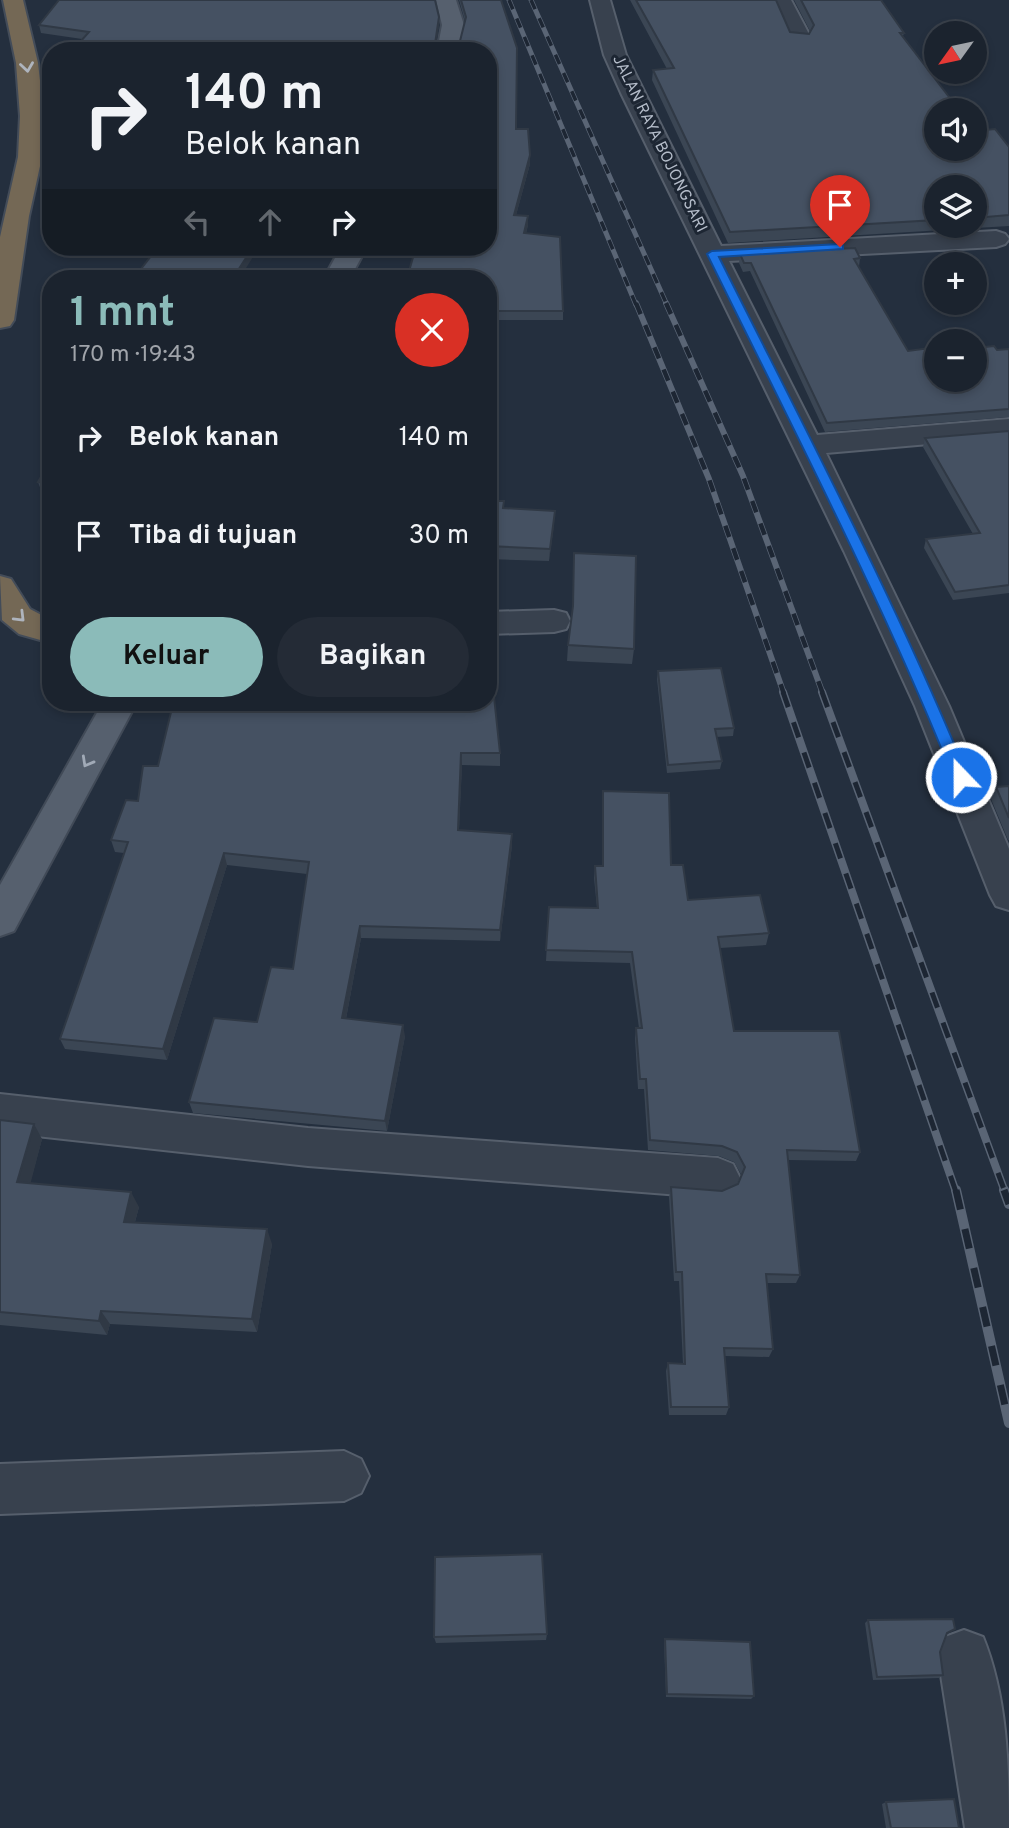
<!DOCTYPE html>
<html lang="id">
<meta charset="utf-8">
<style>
body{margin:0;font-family:Overpass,sans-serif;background:#242b36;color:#f1f3f6;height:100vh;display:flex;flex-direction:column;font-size:26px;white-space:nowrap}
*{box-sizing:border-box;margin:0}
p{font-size:23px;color:#a0a4aa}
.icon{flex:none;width:38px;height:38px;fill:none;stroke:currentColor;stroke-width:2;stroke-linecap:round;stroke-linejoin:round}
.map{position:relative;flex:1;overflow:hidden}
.details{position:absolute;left:42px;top:270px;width:455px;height:441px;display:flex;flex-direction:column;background:#1b232e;border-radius:28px;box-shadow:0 4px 10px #0003,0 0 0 2px #39404a}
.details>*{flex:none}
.hud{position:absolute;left:42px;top:42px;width:455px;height:214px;border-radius:28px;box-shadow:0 4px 10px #0003,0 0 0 2px #39404a;background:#1b232e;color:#f1f3f6;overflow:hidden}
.needle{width:46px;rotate:237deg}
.controls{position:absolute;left:924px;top:21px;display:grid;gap:14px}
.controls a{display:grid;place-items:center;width:63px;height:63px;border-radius:50%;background:#1b232e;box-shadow:0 4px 10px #0003,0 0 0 2px #39404a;font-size:35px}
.pin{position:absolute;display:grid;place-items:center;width:60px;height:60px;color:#fff;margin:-72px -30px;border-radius:50% 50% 50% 0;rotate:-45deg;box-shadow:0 0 7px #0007}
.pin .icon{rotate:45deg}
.me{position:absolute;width:77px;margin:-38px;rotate:338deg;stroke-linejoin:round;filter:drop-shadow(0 0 5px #0008)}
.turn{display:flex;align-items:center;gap:24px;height:147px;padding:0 28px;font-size:32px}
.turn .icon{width:91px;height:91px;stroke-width:2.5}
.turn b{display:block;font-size:49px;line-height:60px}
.lanes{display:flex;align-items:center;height:66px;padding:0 28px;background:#0003;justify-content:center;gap:35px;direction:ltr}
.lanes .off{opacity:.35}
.round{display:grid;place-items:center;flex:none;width:74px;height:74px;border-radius:37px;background:#242b36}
.overview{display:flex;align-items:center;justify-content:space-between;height:119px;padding:0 28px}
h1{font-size:42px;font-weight:700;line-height:52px;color:#8bbbb9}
.primary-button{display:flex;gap:14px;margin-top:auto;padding:14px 28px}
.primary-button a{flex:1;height:80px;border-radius:42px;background:#8bbbb9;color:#111;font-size:28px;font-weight:700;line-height:80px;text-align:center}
.primary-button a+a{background:#242b36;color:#f1f3f6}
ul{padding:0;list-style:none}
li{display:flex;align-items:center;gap:21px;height:98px;padding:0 28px}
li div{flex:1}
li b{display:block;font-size:26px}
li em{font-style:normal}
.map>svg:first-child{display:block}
</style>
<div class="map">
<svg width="1009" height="1828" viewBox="0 0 1009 1828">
<rect width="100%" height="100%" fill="#242f3e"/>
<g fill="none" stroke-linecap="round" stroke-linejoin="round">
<g stroke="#565f6c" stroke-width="4">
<path id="minor" d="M590 0H610L626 55 721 246 996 231 1005 234 1009 239 1005 244 996 247 729 261 817 435 1009 419V437L826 453 949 706 1009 849V910L996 906 990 895 915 706 844 551 621 93 604 55Z
M771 0H791L810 36 807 41H791Z
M554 610 566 613 570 621 566 629 554 632 488 634V612Z
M0 1094 308 1128 718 1158 733 1164 740 1178 733 1192 718 1198 308 1166 0 1132Z
M344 1451 361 1459 369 1476 361 1493 344 1501 0 1514V1464Z
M964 1630 983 1637C1007 1696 1009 1765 1009 1828H965L938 1656 945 1637Z"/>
</g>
<g stroke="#414a57" stroke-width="4">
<path id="major" d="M436 0H456L464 25 459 51H437L442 25Z
M341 247H367L350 278H324Z
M103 702H137L14 931 0 936V885Z"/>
</g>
<g stroke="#434c59" stroke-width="4">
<path id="highway" d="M3 0H23L38 63 44 116 42 157 29 216 14 320 10 326 0 328V237L18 157 20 116 16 63Z
M0 576 11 579 30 609 51 620V643L19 634 2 620Z"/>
</g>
<use href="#minor" fill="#38414e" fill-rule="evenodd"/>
<use href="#major" fill="#56606e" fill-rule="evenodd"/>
<use href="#highway" fill="#746855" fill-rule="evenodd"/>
<g stroke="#5a6575" stroke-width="5">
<path id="rail-far3" d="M509 0 636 305
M531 0 667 305"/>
</g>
<g stroke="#5a6575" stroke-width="6">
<path id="rail-far2" d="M636 303 709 479 784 694
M666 303 743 476 823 694"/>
</g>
<g stroke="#5a6575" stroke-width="8">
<path id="rail-far1" d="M783 692 956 1192
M822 692 1005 1192"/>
</g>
<g stroke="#5a6575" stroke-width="10">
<path id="rail" d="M956 1190 1009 1423
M1004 1190 1009 1204"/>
</g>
<use href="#rail-far3" stroke="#1d2633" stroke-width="3.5" stroke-dasharray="10" stroke-linecap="butt"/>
<use href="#rail-far2" stroke="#1d2633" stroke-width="4.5" stroke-dasharray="12" stroke-linecap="butt"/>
<use href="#rail-far1" stroke="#1d2633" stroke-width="5" stroke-dasharray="16" stroke-linecap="butt"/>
<use href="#rail" stroke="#1d2633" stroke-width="7" stroke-dasharray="20" stroke-linecap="butt"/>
</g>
<path fill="#3b4654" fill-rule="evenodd" d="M459 0H501L516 129 530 164 516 215 528 225 526 233 563 311V320H488V51H459V45L465 21Z
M630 0H776L790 32 809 34 810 31 794 0H881L904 33 903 36 936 149 1009 147V226L728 243 652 80 653 70 667 69ZM936 187H975V226H936Z
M39 25H439L435 51H72L82 39 41 33Z
M740 254 860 258 859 267 908 351 933 352 1009 349V417L825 432 750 271 743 272 739 263Z
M1009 431V593L953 600 924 548 926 539 973 534 923 447 925 438Z
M51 460V492L41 490 38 482Z
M488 501 504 508 554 524 549 561 488 559Z
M568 645 634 649 632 664 567 661Z
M658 671 734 728 733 736 716 737 722 761 720 769 667 773 657 679Z
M172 708 500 753V766L462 765 459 830 512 845 500 941 361 938 346 1019 405 1036 387 1131 193 1113 189 1102 257 1022 293 969 307 874 227 865 167 1060 65 1049 60 1039 124 853 115 852 111 840 138 801 158 766Z
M1009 786V840H1008L991 799 996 787Z
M603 791 671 865 688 900 769 933 766 945 720 948 734 1031 860 1152 856 1161 788 1160 800 1275 796 1283H766L773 1349 769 1357 725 1356 729 1407 726 1415H669L666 1371 668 1363 683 1364 679 1281H674L669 1197 671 1187 722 1191 738 1184 742 1176 734 1162 719 1156 648 1150 644 1089H638L635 1038 636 1028H639L630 963 546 961 549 907 597 908 594 878 595 866H602Z
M0 1120 42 1139 30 1183 139 1207 135 1222 272 1244 257 1332 110 1324 107 1335 0 1325Z
M868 1620 955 1629 946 1634 940 1652 943 1675 939 1678 873 1680 865 1623Z
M547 1634 546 1640 436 1643 434 1637Z
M665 1639 754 1696 751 1699 666 1697 664 1642Z
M886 1802 959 1828H886L882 1804Z"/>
<path fill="#303945" d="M439 17V25L435 51V44Z
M530 155V164L514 223V215Z
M528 216V225L524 242V233Z
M253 247H259L240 278H233Z
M555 511 554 524 549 561 550 549Z
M461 753 462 765 458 841V830Z
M512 834V845L500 941V930Z
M224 853 227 865 167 1060 163 1049Z
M360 926 361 938 344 1029 342 1018Z
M403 1025 405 1036 387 1131 385 1121Z
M34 1124 42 1139 27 1197 17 1182Z
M131 1192 139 1207 131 1236 124 1222Z
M267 1229 272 1244 257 1332 252 1319Z
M101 1311 110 1324 107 1335 99 1321Z"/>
<path fill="#455162" stroke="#303945" stroke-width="2" d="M59 0H435L439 17 435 44 406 42 403 51H72L89 32 39 25Z
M461 0H501L517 48 516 129H528L530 155 514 215 528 216 524 233 560 237 563 311H488V278H407L416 247H488V51H473L474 46 459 45 466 17Z
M636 0H776L790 32 809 34 814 25 801 0H881L904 33H900L959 110H936V149H975V131L995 129 1009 147V215L975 218V187H936V220L730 232 653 70 674 68Z
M158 247H253L233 278H134Z
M855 248 860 258 854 259 908 351 930 348 933 352H936V380H975V348L994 346 997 350 1009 349V409L827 423 751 263H744L740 254Z
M51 362V389L46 372Z
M1009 431V585L955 592 926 539 980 533 925 438Z
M51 460V484L38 482Z
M488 501H504L503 508 555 511 550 549 488 546Z
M574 553 636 556 634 649 568 645 573 606Z
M488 659H490L500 753H461L458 830 512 834 500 930 360 926 342 1018 403 1025 385 1121 189 1102 214 1018 257 1022 271 967 293 969 309 862 224 853 163 1049 60 1039 128 842 111 840 126 800 138 801 143 766H158L172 708 217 709 216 702H488Z
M721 668 734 728 715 729 722 761 668 765 658 671Z
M1009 786V818L996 787Z
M603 791 669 793 671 865H683L688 900 760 895 769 933 718 937 734 1031H839L860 1152 787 1150 800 1275 766 1274 773 1349 724 1348 729 1407H671L668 1363 685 1364 682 1272H676L671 1187 722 1191 738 1184 745 1167 737 1152 722 1146 650 1140 646 1079H640L636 1028H642L632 952 546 950 549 907 598 908 595 866H603Z
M0 1120 34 1124 17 1182 131 1192 124 1222 267 1229 252 1319 101 1311 99 1321 0 1312Z
M542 1554 547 1634 434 1637 435 1557Z
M953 1619 955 1629 947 1633 940 1652 943 1675 877 1677 868 1620Z
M665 1639 750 1642 754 1696 667 1694Z
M954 1799 959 1828H891L886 1802Z"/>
<defs><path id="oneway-chevron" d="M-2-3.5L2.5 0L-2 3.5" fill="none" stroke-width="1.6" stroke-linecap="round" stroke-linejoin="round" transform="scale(1.75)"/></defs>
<g stroke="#aeb4bd">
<use href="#oneway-chevron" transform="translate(27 67) rotate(82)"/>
<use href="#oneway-chevron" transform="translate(20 617) rotate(45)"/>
</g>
<use stroke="#a1aab7" href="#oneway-chevron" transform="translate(87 762) rotate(119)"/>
<path fill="#1a73e8" stroke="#114b97" stroke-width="2" d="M840 244 843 245V249L719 257C805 429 895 599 968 777L961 783 953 777C881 598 792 427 707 254L712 251Z"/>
<g text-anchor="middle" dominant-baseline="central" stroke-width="6" stroke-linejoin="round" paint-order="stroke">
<g font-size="16" fill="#b4bcc9" stroke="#1d2633">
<text transform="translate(659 144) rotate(64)">JALAN RAYA BOJONGSARI</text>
</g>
</g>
</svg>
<div class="controls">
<a><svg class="needle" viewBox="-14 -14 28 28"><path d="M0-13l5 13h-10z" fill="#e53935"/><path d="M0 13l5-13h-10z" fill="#a0a4aa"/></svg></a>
<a><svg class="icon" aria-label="sound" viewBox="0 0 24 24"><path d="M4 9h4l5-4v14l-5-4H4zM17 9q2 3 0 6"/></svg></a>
<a><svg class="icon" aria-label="layers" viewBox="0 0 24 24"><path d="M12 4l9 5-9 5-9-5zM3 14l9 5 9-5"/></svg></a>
<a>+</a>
<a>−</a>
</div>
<div class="pin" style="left:840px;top:247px;background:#d93025"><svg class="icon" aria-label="arrive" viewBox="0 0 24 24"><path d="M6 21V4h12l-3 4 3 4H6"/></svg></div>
<svg class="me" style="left:961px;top:777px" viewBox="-20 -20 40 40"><circle r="17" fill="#1a73e8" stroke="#fff" stroke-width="3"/><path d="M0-11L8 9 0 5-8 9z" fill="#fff"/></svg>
<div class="hud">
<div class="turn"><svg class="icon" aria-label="right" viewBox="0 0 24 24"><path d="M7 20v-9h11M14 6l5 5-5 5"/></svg><div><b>140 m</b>Belok kanan</div></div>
<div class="lanes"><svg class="icon off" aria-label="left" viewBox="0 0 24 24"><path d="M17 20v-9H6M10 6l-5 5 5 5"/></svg><svg class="icon off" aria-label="ahead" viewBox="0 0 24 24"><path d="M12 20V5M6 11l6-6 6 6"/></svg><svg class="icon" aria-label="right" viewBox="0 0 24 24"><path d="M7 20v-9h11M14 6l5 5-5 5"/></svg></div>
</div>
<section class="details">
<div class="overview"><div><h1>1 mnt</h1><p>170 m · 19:43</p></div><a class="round" style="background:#d93025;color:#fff"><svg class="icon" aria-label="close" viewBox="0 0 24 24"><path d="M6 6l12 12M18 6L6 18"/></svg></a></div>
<ul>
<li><svg class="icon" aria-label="right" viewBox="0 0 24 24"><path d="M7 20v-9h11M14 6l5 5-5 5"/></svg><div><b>Belok kanan</b></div><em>140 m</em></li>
<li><svg class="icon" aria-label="arrive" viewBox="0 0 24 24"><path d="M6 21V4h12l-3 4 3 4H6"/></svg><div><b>Tiba di tujuan</b></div><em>30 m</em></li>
</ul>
<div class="primary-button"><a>Keluar</a><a>Bagikan</a></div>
</section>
</div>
